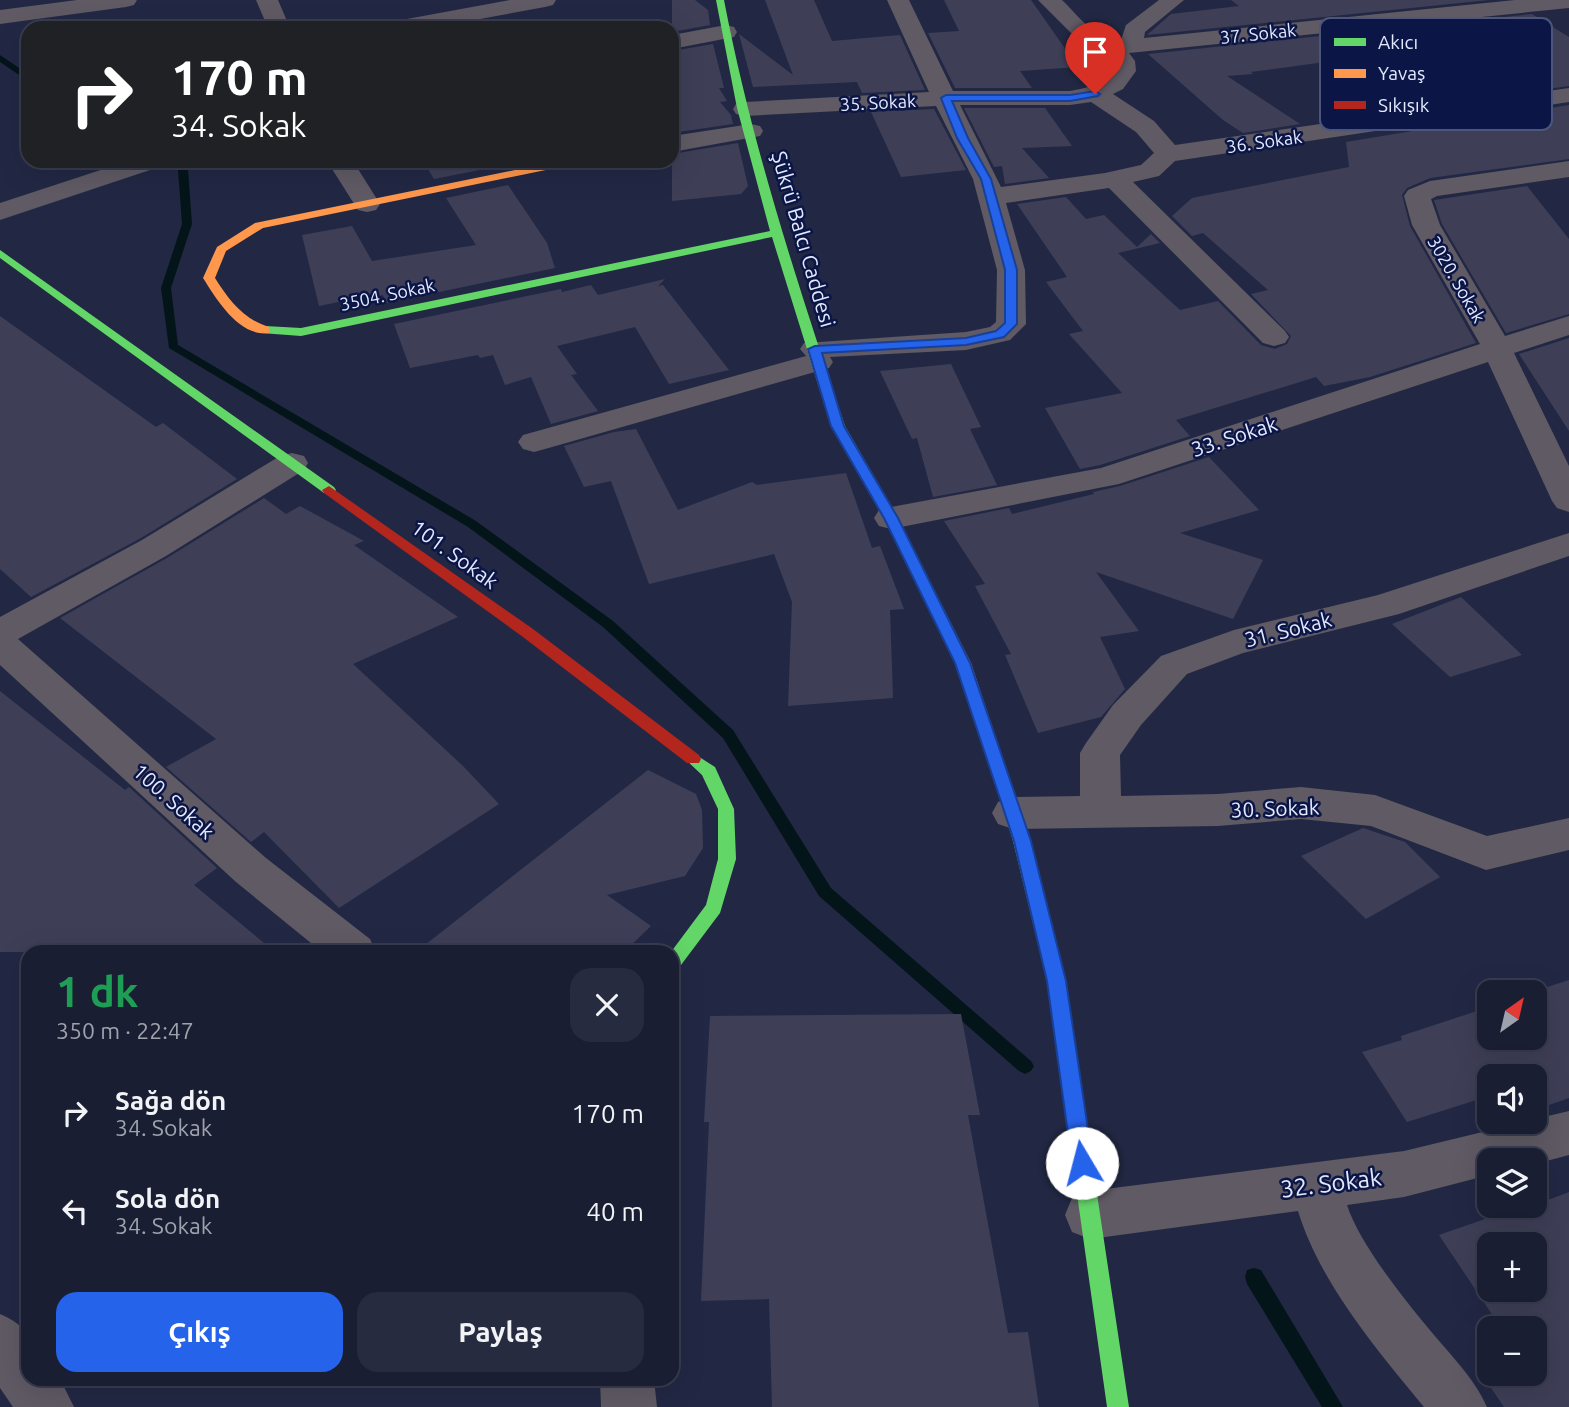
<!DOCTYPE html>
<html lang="tr">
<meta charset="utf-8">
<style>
body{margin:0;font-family:Ubuntu,sans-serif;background:#272b3f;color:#f1f3f6;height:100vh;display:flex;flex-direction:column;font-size:26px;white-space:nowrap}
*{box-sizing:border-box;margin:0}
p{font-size:23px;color:#9fa2ac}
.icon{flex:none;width:38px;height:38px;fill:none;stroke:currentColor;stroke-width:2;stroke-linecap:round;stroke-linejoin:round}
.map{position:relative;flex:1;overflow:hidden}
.details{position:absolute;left:21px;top:945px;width:658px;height:441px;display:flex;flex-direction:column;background:#1a1e33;border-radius:21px;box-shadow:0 7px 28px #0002,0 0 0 2px #383c4e}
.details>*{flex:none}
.banner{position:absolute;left:21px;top:21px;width:658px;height:147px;border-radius:21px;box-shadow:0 7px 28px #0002,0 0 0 2px #383c4e;background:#202124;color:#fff;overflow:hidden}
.needle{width:46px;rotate:34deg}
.controls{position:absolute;left:1477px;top:980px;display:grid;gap:14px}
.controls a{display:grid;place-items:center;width:70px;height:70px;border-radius:14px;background:#1a1e33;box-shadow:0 7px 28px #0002,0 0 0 2px #383c4e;font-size:35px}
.pin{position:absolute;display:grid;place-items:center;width:60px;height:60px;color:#fff;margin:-72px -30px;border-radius:50% 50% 50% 0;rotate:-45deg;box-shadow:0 0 7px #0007}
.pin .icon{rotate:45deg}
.me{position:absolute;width:77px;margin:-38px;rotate:352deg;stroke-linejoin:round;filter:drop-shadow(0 0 5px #0008)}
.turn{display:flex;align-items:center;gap:24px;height:147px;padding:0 35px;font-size:32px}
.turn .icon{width:91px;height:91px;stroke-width:2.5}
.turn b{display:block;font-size:49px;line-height:60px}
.round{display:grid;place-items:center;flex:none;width:74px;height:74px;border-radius:21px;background:#272b3f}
.summary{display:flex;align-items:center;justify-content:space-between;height:119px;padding:0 35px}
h1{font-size:42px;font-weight:700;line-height:52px;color:#1e9e55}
.button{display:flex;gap:14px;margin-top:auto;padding:14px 35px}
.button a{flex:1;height:80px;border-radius:21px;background:#2563eb;color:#fff;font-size:28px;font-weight:700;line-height:80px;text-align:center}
.button a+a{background:#272b3f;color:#f1f3f6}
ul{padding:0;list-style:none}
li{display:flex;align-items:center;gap:21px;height:98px;padding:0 35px}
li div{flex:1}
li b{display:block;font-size:26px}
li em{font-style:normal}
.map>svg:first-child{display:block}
</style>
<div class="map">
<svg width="1569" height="1407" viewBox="0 0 1569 1407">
<rect width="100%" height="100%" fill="#222844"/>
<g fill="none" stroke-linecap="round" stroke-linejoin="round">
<path fill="#04151a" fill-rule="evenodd" d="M0 55 28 74V81L0 62Z
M169 161H180L188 169 192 224 171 288 178 345 476 521 613 621 733 730 831 888 1031 1061 1034 1066 1031 1071 1025 1074 1019 1071 819 896 723 738 603 627 468 527 169 348 161 288 182 224 178 170Z
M1254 1268 1261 1270 1343 1407H1322L1247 1284 1245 1277 1247 1270Z"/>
</g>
<path fill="#3e3f57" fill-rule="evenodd" d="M672 0H695L708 10 710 25 672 32Z
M765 0H814L832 41 900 35 925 90 862 93 857 82 753 87 739 34 793 75Z
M944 0H1031L1078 67 1020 71 1032 88H955L928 33 959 31Z
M1231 0H1489L1147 35 1171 14 1239 6Z
M1532 14 1569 37V86L1427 106 1369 56 1251 72 1253 74 1227 76 1300 124 1243 133 1223 120 1148 54Z
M713 44 724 88H719L727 101 720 102 731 115 733 124 672 133V51Z
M1569 105V159L1430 178 1407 188 1402 195 1410 226 1476 343 1370 377 1324 386 1316 377 1176 420 1190 436 1100 465 1080 469 1045 408 1122 393 1069 334 1083 331 1046 282 1067 277 1017 204 1066 197 1086 219 1104 215 1137 247 1151 234 1160 243 1118 253 1180 310 1218 301 1261 345 1275 349 1287 344 1291 336 1251 294 1268 290 1203 233 1192 236 1172 216 1192 198 1349 167 1346 142Z
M964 108H1045L1072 146 1022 148 1049 178 1005 184 1002 166 994 167Z
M934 109 966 170 901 177 871 112Z
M738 143 748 186 741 194 672 201V154Z
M423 161H491L495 167 434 179Z
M508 185 547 243 555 268 386 303 383 295 363 299 362 297 319 306 302 235 352 226 372 261 476 245 446 198Z
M1527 186 1569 239V314L1506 333 1442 224 1434 200Z
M665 279 658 286 663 285 729 370 669 384 635 327 557 346 577 374 571 375 598 411 551 424 531 377 505 385 493 355 480 358 478 355 410 368 394 324 561 289 562 292 591 285 598 295Z
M0 316 156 427 163 423 237 479 141 538 31 597 0 569Z
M1569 338V431L1519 354Z
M951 364 981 427 970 429 997 485 933 497 917 438 912 439 880 371Z
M636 429 678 510 752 482 757 485 846 473 872 548 880 546 904 609 890 610 893 698 788 706 792 602 774 554 649 584 611 481 584 487 564 446 614 432Z
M1209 457 1259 510 1180 533 1263 560 1233 619 1096 572 1139 631 1100 637 1125 689 1101 717 1038 733 1005 655 1011 654 975 586 985 584 944 521 1009 508 1012 514 1094 494 1093 492 1120 486Z
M264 498 286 514 300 506 364 541 354 545 458 617 353 664 463 766 499 804 339 908 264 832 251 842 166 767 216 739 60 618 167 558Z
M1461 597 1522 655 1450 677 1392 624Z
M0 691 125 790 129 787 217 868 194 885 275 952H0Z
M648 770 696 794 702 810 703 848 685 876 607 895 651 926 624 952H416Z
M1363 828 1405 842 1440 877 1366 919 1301 856Z
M1569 980V1098L1535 1110V1076H1489V1096L1407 1122 1362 1052 1402 1040 1401 1036 1489 1007V1038H1535V992H1532Z
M961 1014 980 1115H968L1008 1333 1028 1332 1039 1407H772L769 1299 701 1301 709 1122H704L710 1016Z
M1569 1192V1407H1504L1476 1366 1489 1360V1374H1535V1328H1501L1439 1235 1522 1206H1535V1201L1540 1203ZM1489 1244H1535V1290H1489Z"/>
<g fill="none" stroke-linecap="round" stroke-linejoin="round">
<path fill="#5f5a64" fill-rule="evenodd" d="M77 0H137L134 5 126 7 0 24V10Z
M256 0H278L290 28H268Z
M510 0H556L553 5 545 7 431 28H385L388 23 396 21Z
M887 0H909L953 91H1070C1087 88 1102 85 1112 71L1111 61 1106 53 1085 47 1038 0H1062C1078 15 1097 43 1121 40L1126 25 1159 0H1184L1145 32 1144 38 1515 0H1569V8L1129 53 1135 61 1136 71 1123 89 1113 94 1154 121 1175 145 1569 88V102L1175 161 1159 176 1133 182 1285 331 1289 337 1285 343 1274 346 1263 343 1109 188 1006 203 1025 270 1026 324 1010 340 966 350 830 357 833 362 829 368 545 449 534 452 523 449 518 442 523 435 806 356 800 349 804 343 966 332 990 327 996 322 997 270 973 179 936 106 745 116 736 114 733 109 736 104 745 102 929 92ZM1091 102 1136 132 1154 153 1141 165 1105 173 1001 187 960 105H1070Z
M726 25 734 27 737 32 734 37 672 49V35Z
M751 124 760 126 763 131 760 136 672 152V136Z
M128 161H166L162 166 0 220V203Z
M327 161H353L380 204 376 210 367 212 358 210Z
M1569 161V177L1437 196 1431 199 1440 225 1505 336 1569 316V335L1514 353 1569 466V512L1557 508 1552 501 1488 362 1119 484 891 529 879 526 874 518 879 510 891 507 1101 468 1480 344 1412 225 1404 196 1408 190 1430 181Z
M292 453 304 456 308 463 304 470 166 556 18 639 266 858 370 939 376 952H322L236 882 0 665V617L142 540 280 456Z
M1569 533V556L1399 614 1243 653 1187 674 1141 725 1120 755 1121 796 1218 794 1301 787 1375 795 1487 836 1569 818V850L1486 870 1371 826 1301 819 1218 826 1013 829 998 824 992 813 998 802 1013 797 1080 796V753L1086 743 1113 705 1161 656 1234 630 1378 595Z
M1569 1111V1155L1535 1164V1160H1489V1175L1404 1197 1347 1205C1360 1246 1411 1308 1440 1342 1458 1363 1476 1382 1487 1407H1424C1377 1350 1320 1283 1298 1211L1090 1239 1072 1232 1065 1215 1072 1198 1090 1191 1404 1151 1524 1122H1535V1119Z
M0 1314C36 1329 28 1345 28 1379H60L74 1407H13L0 1388Z
M600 1379H654L657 1407H601Z"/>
<path fill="#63d668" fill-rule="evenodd" d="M716 0H724C752 146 798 285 845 426L860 452 858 455H848L831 426 772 237 301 336 261 333 259 330 265 326 301 328 770 231 737 108Z
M0 250 334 487 336 490 334 493H324L0 258Z
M693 753 715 767 734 809 736 859 720 913 678 969 672 972 671 952 706 905 718 859V809L702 775 685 759 687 755Z
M1007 789 1013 791 1015 795 1031 841 1065 981 1129 1407H1107L1047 981 1013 841 999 795 1001 791Z"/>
<path fill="#ff974d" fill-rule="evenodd" d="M559 161H580L575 164 263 228 226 251 215 278C229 300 243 319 269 327V333C239 337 217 300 203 278L217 247 255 223Z
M853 448 860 452 898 518 971 663 1015 795 1013 799H1001L999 795 955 663 884 518 846 452Z"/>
<path fill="#b3261e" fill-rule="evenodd" d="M329 486 533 629 699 755 701 759 699 763H687L523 637 324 493 322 490Z"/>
</g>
<path fill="#2563eb" stroke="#184099" stroke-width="2" d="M1095 91 1100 94 1098 96 1070 101H952L968 138 991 179 1017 270V324L1004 337 966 345 822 353 844 426 898 518 970 663 1031 841 1066 981 1093 1163 1090 1170 1082 1173 1075 1170 1072 1163 1047 981 1014 841 955 663 884 518 831 426 808 349 815 346 966 338 996 331 1005 323V270L981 179 957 138 941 98 946 95H1070Z"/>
<g text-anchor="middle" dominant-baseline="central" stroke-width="5" stroke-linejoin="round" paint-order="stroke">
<g font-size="18" fill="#e3eafe" stroke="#0c1646">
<text transform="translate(1258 33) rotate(-6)">37. Sokak</text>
<text transform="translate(878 102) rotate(-3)">35. Sokak</text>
<text transform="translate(1264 141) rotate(-8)">36. Sokak</text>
<text transform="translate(1457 279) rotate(60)">3020. Sokak</text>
<text transform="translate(387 294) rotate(-12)">3504. Sokak</text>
</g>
<g font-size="21" fill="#e3eafe" stroke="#0c1646">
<text transform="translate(804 239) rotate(74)">Şükrü Balcı Caddesi</text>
<text transform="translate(1234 436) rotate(-18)">33. Sokak</text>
<text transform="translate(455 554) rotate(36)">101. Sokak</text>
<text transform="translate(1288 629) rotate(-14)">31. Sokak</text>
<text transform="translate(174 801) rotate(42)">100. Sokak</text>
<text transform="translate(1275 808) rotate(-2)">30. Sokak</text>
</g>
<g font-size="24" fill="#e3eafe" stroke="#0c1646">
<text transform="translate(1331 1183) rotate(-7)">32. Sokak</text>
</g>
</g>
<rect x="1320" y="18" width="232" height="112" rx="10" fill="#0c1646" stroke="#4c567d" stroke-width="2"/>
<rect x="1334" y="38" width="32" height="8" fill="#63d668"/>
<rect x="1334" y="69" width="32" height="9" fill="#ff974d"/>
<rect x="1334" y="101" width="32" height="8" fill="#b3261e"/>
<g font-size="19" fill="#e3eafe">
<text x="1378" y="49">Akıcı</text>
<text x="1378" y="80">Yavaş</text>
<text x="1378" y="112">Sıkışık</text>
</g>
</svg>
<div class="controls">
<a><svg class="needle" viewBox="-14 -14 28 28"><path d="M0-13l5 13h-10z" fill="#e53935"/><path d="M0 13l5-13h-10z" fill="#9fa2ac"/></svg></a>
<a><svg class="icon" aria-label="sound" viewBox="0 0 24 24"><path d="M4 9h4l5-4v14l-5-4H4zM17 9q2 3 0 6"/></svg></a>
<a><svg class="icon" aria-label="layers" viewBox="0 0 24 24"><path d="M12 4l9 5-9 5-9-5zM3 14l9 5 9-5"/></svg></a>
<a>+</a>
<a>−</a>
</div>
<div class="pin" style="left:1095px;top:94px;background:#d93025"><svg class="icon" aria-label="arrive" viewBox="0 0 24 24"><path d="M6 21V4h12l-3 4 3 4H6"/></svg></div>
<svg class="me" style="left:1082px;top:1163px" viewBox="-20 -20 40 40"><circle r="19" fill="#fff"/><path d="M0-13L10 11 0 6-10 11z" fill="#2563eb"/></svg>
<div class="banner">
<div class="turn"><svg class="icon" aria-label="right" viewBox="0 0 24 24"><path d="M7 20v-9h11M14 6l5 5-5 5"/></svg><div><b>170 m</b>34. Sokak</div></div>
</div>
<section class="details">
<div class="summary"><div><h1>1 dk</h1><p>350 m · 22:47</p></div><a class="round"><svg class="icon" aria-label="close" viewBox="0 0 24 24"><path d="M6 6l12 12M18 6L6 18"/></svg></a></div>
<ul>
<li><svg class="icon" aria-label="right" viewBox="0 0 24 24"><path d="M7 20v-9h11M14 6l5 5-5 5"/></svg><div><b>Sağa dön</b><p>34. Sokak</p></div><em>170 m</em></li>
<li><svg class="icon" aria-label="left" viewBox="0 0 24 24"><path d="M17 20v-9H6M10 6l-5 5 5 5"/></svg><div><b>Sola dön</b><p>34. Sokak</p></div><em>40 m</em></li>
</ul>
<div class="button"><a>Çıkış</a><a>Paylaş</a></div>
</section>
</div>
